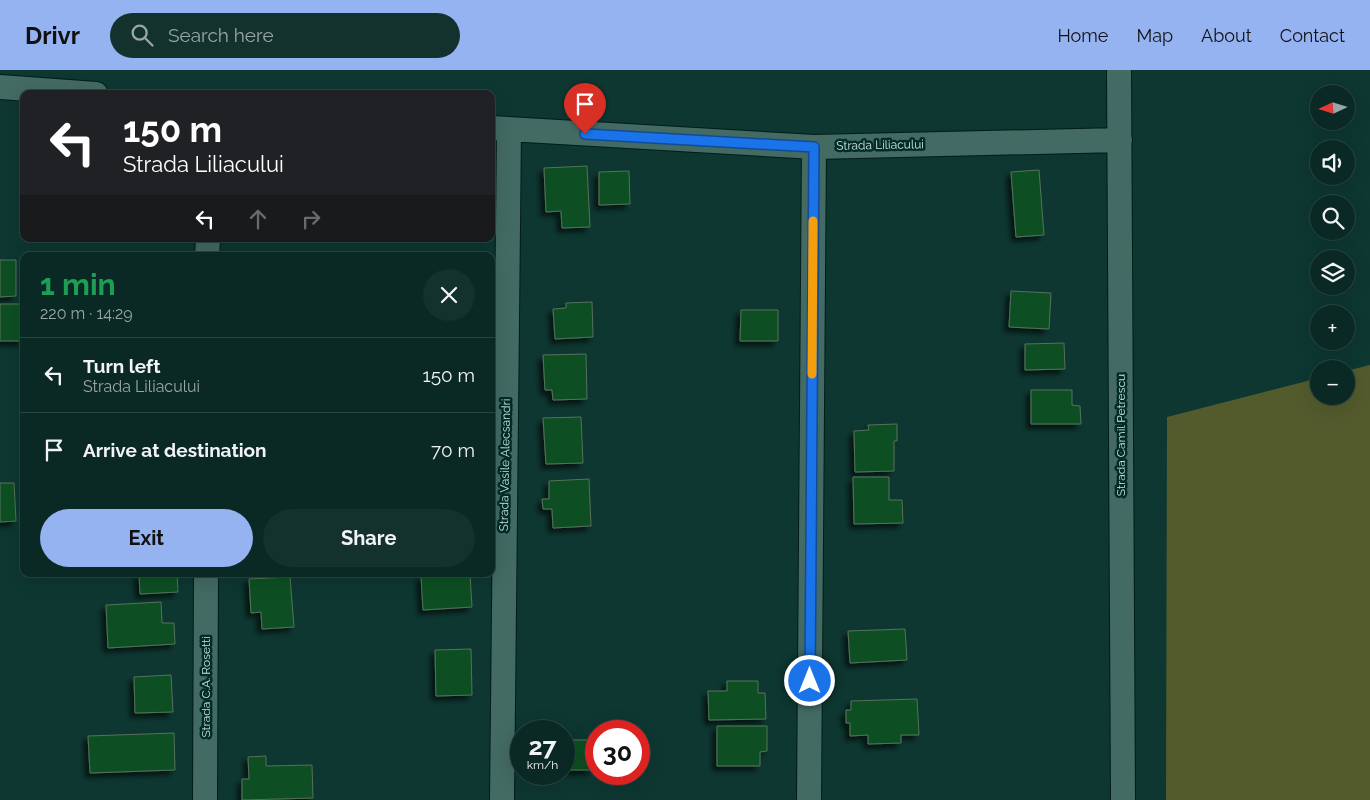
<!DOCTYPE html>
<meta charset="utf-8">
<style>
body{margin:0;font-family:Raleway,sans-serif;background:#13312d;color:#f1f3f6;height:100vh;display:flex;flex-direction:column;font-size:19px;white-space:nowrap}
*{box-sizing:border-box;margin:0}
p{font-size:16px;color:#99a6a7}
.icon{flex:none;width:28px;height:28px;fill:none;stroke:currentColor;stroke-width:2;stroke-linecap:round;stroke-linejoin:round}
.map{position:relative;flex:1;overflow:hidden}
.drawer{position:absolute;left:20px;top:182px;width:475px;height:325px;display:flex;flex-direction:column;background:#0a2925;border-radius:10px;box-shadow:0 5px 20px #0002,0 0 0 1px #2a4542}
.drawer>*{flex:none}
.banner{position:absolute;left:20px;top:20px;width:475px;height:152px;border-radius:10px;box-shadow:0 5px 20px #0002,0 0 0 1px #2a4542;background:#202124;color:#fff;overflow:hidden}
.needle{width:32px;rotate:266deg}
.buttons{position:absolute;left:1310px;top:15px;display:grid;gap:10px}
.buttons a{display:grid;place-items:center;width:45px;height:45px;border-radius:50%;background:#0a2925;box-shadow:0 5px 20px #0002,0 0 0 1px #2a4542;font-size:25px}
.speed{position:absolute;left:510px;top:650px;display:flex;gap:10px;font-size:25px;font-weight:700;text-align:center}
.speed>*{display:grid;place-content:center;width:65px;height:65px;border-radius:50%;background:#0a2925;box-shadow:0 5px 20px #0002,0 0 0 1px #2a4542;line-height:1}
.speed small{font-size:12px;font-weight:400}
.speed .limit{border:8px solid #d22;background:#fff;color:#111}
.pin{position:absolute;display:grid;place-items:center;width:42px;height:42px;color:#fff;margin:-51px -21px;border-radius:50% 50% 50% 0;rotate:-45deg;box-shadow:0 0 5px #0007}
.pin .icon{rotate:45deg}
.me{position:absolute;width:55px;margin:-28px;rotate:0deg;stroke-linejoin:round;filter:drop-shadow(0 0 4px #0008)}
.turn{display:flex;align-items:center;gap:18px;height:105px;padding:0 20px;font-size:22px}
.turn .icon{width:65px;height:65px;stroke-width:2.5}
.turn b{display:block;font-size:35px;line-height:42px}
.lanes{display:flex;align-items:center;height:48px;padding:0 20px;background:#0003;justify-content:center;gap:25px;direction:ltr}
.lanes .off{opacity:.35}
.round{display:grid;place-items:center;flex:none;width:52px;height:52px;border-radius:26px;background:#13312d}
.head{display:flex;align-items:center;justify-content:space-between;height:85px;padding:0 20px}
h1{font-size:30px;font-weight:700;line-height:38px;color:#1e9e55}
.action{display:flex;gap:10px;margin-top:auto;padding:10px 20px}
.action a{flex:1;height:58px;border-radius:30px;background:#95b2f1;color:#111;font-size:20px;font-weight:700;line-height:58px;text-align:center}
.action a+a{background:#13312d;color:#f1f3f6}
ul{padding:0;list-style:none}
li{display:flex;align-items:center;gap:15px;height:75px;padding:0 20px;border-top:1px solid #2a4542}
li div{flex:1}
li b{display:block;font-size:19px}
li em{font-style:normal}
header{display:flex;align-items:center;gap:30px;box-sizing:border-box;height:70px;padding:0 25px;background:#95b2f1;color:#111}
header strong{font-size:24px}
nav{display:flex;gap:28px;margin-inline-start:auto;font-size:18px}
.search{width:350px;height:45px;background:#13312d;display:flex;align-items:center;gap:12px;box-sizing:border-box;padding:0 18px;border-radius:28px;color:#99a6a7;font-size:19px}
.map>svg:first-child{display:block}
</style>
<header>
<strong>Drivr</strong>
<div class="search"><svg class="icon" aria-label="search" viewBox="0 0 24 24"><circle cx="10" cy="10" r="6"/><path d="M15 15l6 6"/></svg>Search here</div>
<nav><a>Home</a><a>Map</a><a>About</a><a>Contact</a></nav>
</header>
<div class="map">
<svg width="1370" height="730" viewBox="0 0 1370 730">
<defs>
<filter id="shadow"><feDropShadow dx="-4.5" dy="4.5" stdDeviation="2.5" flood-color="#0009"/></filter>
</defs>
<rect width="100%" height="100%" fill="#0e3731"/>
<path fill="#535b2d" d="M1370 295V730H1166L1167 347 1319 308V326H1346V301Z"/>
<path fill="#0a5023" stroke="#57715c" filter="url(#shadow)" d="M587 96 590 157 562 158 561 141 546 142 544 98Z
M1039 100 1044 165 1016 167 1011 102Z
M629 101 630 134 599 135V102Z
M0 190H16V226L0 227Z
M1011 221 1051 223 1049 259 1009 257Z
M592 232 593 267 555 269 553 239 566 238V233Z
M0 234H24V271H0Z
M741 240H778V271H740Z
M1064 273 1065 299 1025 300V274Z
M586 284 587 329 553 330 552 320H545L543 285Z
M1031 320H1072V335L1080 336 1081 354H1031Z
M581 347 583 393 546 394 543 348Z
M897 354V371H894V401L855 402 854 361 869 360 868 355Z
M853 407H889V430H902L903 453 854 454Z
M589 409 591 456 553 458 552 439H543L542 429H549V411Z
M0 413H14L16 451 0 452Z
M139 504H177L178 522 140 524Z
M470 504 472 537 423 540 421 506Z
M290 507 294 557 262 559 261 542 251 543 249 509Z
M161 532 162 553H174L175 574 108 578 106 535Z
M905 559 907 590 850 593 848 561Z
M471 579 472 625 436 626 435 580Z
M171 605 173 642 135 643 134 607Z
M727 611H758V623H765L766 649 709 650 708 621H727Z
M917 629 919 665H901V673L868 674V665L850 666V653H846V640H851V631Z
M717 656H767V681L760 682V696H717Z
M174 663 175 700 90 703 88 666Z
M564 670H591L592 700H564Z
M266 686V696L312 695 313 728 242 730V709H249L248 687Z"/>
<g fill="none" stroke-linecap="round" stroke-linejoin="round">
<g stroke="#001d19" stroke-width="26">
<path id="minor" d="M1119 0 1123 730
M0 17 96 24
M491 58 814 77 1120 70
M207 186 208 169
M205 730 206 504
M502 730 509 60
M809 730 814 77"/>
</g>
<use href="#minor" stroke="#436a63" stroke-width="24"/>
</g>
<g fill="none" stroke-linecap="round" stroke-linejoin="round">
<g stroke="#114b97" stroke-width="12">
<path id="route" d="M585 64 814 77 810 611"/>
</g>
<use href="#route" stroke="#1a73e8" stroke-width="9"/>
<path stroke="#f59e0b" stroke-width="9" d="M812 304 813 151"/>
</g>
<g text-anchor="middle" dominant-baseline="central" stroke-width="5" stroke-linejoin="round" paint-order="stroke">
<g font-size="12" fill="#cde2de" stroke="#022c27">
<text transform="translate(880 75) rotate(-1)">Strada Liliacului</text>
<text transform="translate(1121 365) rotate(-90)">Strada Camil Petrescu</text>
<text transform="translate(505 395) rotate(-89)">Strada Vasile Alecsandri</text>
<text transform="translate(206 617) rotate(-90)">Strada C.A. Rosetti</text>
</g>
</g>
</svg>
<div class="buttons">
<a><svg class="needle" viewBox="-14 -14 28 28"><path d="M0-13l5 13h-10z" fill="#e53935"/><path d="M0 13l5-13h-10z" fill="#99a6a7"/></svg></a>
<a><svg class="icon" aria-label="sound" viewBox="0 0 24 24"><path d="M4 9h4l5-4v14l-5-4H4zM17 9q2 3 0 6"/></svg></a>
<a><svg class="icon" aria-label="search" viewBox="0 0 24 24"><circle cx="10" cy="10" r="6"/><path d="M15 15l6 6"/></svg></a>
<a><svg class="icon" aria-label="layers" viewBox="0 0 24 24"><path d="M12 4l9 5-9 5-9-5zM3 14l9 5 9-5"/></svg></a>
<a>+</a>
<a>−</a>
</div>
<div class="speed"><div>27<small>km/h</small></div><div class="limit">30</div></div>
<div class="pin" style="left:585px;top:64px;background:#d93025"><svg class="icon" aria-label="arrive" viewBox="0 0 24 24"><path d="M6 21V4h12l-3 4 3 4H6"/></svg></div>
<svg class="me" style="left:810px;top:611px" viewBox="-20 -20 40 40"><circle r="17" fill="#1a73e8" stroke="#fff" stroke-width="3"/><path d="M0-11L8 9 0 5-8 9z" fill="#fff"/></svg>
<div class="banner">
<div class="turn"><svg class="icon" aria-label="left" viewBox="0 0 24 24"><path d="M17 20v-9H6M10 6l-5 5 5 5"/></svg><div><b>150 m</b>Strada Liliacului</div></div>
<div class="lanes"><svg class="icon" aria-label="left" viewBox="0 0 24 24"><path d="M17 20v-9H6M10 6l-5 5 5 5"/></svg><svg class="icon off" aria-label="ahead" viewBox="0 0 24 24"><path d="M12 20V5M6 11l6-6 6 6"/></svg><svg class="icon off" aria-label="right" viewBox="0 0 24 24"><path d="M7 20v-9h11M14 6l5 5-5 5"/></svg></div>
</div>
<section class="drawer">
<div class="head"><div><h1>1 min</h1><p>220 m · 14:29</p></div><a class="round"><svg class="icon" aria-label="close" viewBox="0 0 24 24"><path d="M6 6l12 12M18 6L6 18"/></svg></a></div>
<ul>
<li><svg class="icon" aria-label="left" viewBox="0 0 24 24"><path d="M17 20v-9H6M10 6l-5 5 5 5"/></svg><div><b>Turn left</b><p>Strada Liliacului</p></div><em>150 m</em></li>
<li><svg class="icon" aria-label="arrive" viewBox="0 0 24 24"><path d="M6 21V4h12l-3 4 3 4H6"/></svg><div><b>Arrive at destination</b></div><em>70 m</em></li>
</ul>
<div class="action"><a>Exit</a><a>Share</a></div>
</section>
</div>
